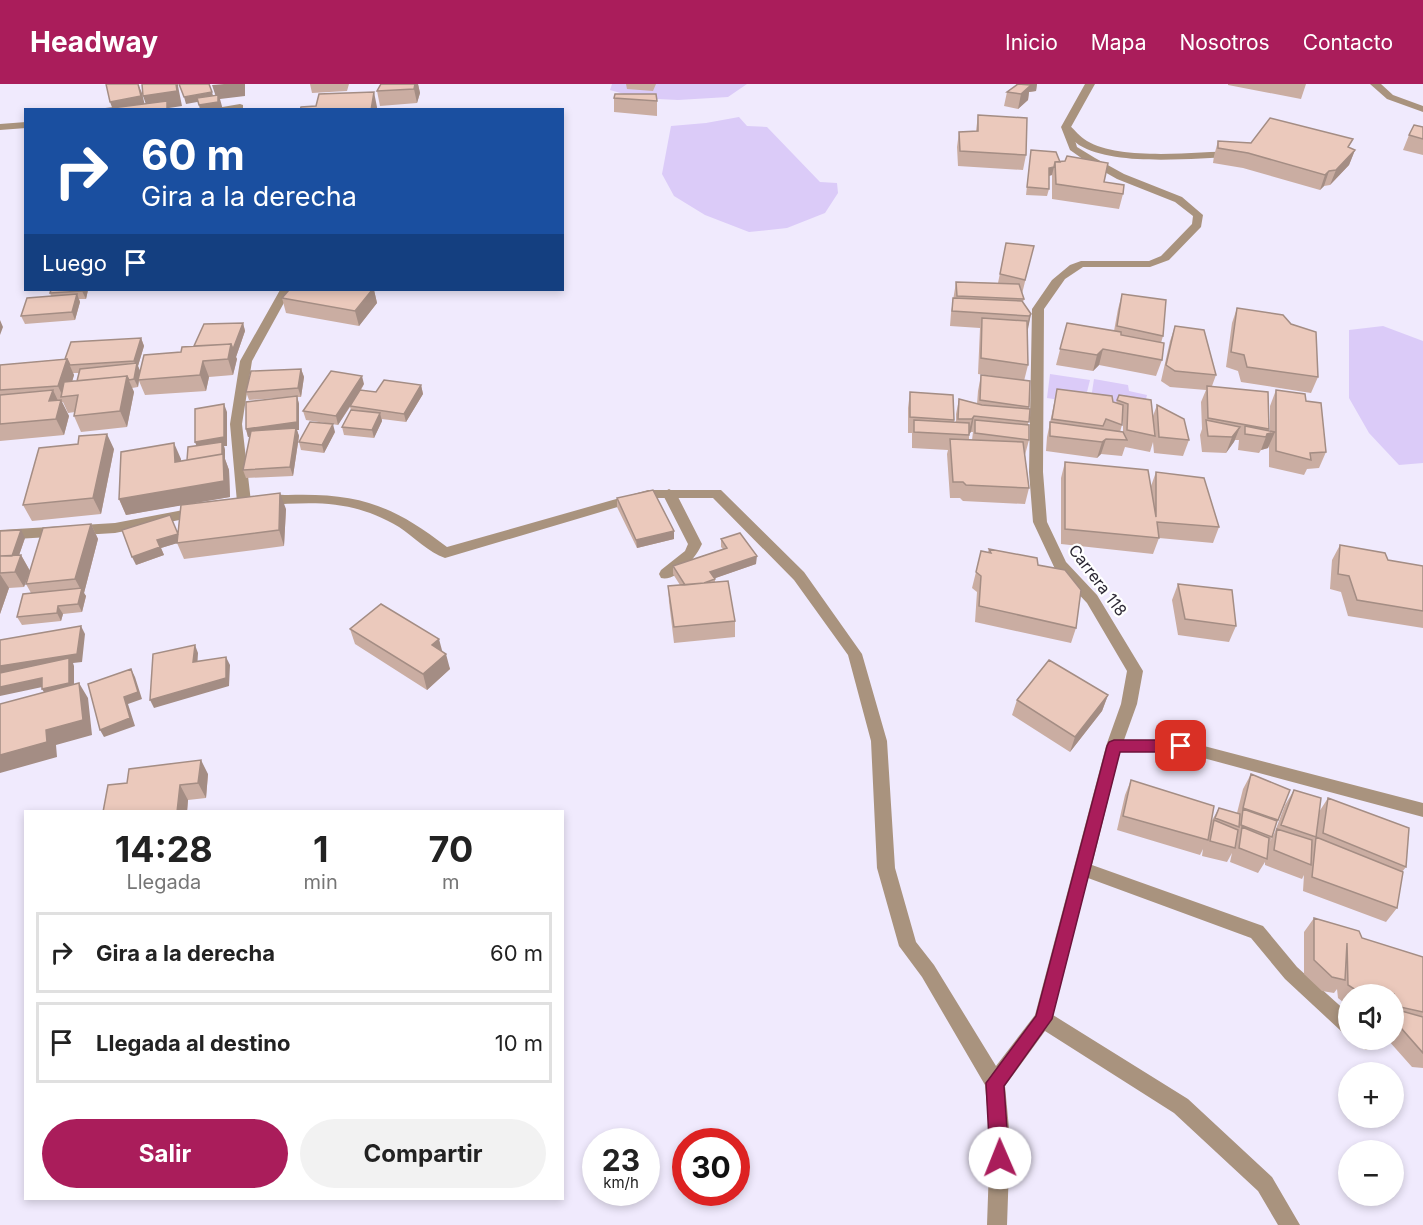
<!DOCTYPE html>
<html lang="es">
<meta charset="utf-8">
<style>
body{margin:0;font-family:Inter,sans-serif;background:#f2f2f2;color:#222;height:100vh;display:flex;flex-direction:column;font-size:22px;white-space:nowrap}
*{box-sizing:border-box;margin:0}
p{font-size:20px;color:#767676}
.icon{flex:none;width:33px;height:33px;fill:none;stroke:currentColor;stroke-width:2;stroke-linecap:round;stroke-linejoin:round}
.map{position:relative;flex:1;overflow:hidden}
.details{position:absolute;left:24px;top:726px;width:540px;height:390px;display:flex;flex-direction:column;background:#fff;border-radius:0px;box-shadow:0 3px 9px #0003}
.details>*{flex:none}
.banner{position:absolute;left:24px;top:24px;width:540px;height:183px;border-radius:0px;box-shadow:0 3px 9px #0003;background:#1a4fa0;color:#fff;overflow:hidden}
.fabs{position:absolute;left:1338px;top:900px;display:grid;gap:12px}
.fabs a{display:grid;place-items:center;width:66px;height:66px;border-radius:50%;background:#fff;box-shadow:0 3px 9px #0003;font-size:30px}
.speed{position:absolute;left:582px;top:1044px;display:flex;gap:12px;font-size:30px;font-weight:700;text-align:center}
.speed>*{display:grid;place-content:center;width:78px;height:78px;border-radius:50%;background:#fff;box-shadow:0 3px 9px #0003;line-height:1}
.speed small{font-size:15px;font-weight:400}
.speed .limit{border:9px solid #d22;background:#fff;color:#111}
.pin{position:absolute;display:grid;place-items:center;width:51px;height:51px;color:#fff;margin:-26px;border-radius:12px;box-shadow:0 3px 9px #0006}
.me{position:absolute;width:66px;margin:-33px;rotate:359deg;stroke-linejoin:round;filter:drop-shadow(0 0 4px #0008)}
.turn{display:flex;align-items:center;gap:21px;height:126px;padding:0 18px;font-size:27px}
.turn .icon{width:78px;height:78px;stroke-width:2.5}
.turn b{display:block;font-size:42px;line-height:51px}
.then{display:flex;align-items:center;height:57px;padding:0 18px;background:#0003;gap:12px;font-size:22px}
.eta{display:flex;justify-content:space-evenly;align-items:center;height:102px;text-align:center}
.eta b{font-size:36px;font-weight:700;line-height:42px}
.cta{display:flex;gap:12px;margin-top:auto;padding:12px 18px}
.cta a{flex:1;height:69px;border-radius:36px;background:#aa1d5b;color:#fff;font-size:24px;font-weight:700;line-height:69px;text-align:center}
.cta a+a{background:#f2f2f2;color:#222}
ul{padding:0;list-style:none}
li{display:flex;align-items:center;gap:18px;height:81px;margin:0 12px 9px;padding:0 6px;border:3px solid #e0e0e0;border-radius:0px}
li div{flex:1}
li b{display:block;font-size:22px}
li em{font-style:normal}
header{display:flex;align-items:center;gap:36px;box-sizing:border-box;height:84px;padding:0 30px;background:#aa1d5b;color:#fff}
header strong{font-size:28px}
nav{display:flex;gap:33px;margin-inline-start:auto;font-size:21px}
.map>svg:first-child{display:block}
</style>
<header>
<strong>Headway</strong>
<nav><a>Inicio</a><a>Mapa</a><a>Nosotros</a><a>Contacto</a></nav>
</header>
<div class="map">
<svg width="1423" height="1141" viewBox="0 0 1423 1141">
<rect width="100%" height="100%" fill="#f0eafd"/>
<path fill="#dbcbf8" d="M612 0H747L728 13 678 16 638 14 610 6Z
M739 33 747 42 767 43 820 98 837 99 838 109 825 129 787 144 749 148 705 131 674 112 662 90 671 42 706 39Z
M1383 242 1423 257V379L1399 381 1369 349 1349 314V246Z
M1050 290 1090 296 1084 320 1047 314Z
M1094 295 1128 301 1129 307 1147 311 1143 328 1090 321Z"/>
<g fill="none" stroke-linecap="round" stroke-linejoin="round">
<path fill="#a9937e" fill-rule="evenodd" d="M1370 0H1381L1393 11 1423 22V28L1387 15Z
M1063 41H1069C1075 46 1080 53 1087 57 1120 77 1196 68 1235 67L1240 70 1235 73C1193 74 1115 83 1079 61 1073 57 1068 50 1063 45Z
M669 405 676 409 702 460C696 473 677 498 661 494L659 490 661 486 685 467 688 460 662 409Z"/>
<path fill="#a9937e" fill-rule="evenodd" d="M1085 0H1095L1071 43 1077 63 1095 74 1124 90 1182 113 1203 131 1201 143 1169 176 1150 183H1083L1065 195 1044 225 1043 388 1047 438 1066 478 1097 511 1143 587 1137 620 1124 656H1181L1423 719V733L1181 668H1120L1092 781 1263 842 1297 883 1348 929V950L1341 947 1285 895 1251 854 1088 794 1053 931 1188 1015 1272 1093 1300 1141H1278L1258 1107 1174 1029 1045 947 1005 1002 1010 1055 1007 1141H987L990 1055 985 1001 922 893 899 862 877 784 871 657 848 571 794 496 713 414H648L445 474C429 469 413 452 399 443 351 415 317 418 264 421L257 416C263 408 278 411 288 411 358 409 391 420 447 463L648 406H721L804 488 862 570 887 657 895 784 916 858 934 881 996 982 1035 931 1106 662 1121 620 1127 587 1087 519 1055 485 1033 438 1029 388 1032 225 1052 196 1070 181 1081 177H1149L1161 172 1192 140 1193 132 1175 118 1117 95 1087 78 1070 66 1061 43Z
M240 20 243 21V25L205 26Z
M26 38V44L0 46V40Z
M280 206H291L252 277 242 340 251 418 244 423 237 418 230 340 240 277Z
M199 423 206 428 204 431 115 449 0 456V446L115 439Z
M1355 956H1375V957L1373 963 1366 966 1357 962Z"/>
</g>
<path fill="#caada2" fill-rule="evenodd" d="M310 0H349L347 7 312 9Z
M418 0 420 9 417 19 380 22 377 7Z
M626 0H656L653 7 627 5Z
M1016 0H1037L1036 7 1029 8 1028 16 1018 25 1004 22 1007 8 1016 2Z
M1228 0H1306L1301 15 1228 1Z
M614 14 657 17V32L614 28Z
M978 31 1026 71 1023 86 958 82 957 63 959 48 976 47Z
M1423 43V71L1403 66 1409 51Z
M1218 57 1349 64 1355 66 1349 81 1330 101 1324 102 1320 106 1243 84 1213 79 1214 72Z
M1031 66 1060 78 1104 98 1123 110 1119 125 1052 115V91L1049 92V105L1047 112 1026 111Z
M1006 159 1030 177 1022 210 1024 215 1023 218 1031 230 1027 246 1028 281 1024 297 978 290 980 244 950 242 951 229 956 198 998 199Z
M88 206 86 215H79L80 218 75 236 25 240 21 232 51 212 50 209Z
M289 206H374L377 219 359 242 286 229 282 214Z
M1122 210 1163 252 1161 259 1162 276 1156 292 1099 281 1093 287 1056 281 1067 239 1114 247 1118 225Z
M1237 224 1291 240 1318 293 1311 309 1241 298 1238 287 1226 283 1232 239Z
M243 239 245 247 236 273 237 275 233 291 209 293 206 307 145 311 139 297 138 303 132 304 134 308 127 343 81 348 74 332 75 328 68 329 63 318H62L69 332 64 351 0 357V281L65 275 141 254 144 262 138 282 140 287ZM73 289H79L77 297H72L74 291Z
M1175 242 1216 291 1212 302 1269 345 1268 347H1270V322L1276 306 1306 317 1326 368 1319 384 1307 385 1304 391 1269 383V361L1268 364 1261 366 1259 369 1238 366 1239 356H1235L1226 369 1202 368 1200 351 1202 345 1201 318 1206 306 1170 303 1161 297 1170 257Z
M301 285 304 293 301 313H297L299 320V346H297L299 352 293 392 246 394 243 386 250 353H248L246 345 278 314 249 316 246 308Z
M981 291 1029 323 1028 341 1029 356 1025 371 1029 404 1025 420 963 417 960 414H950L947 370 948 366 912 364V349H908V324L910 308 954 336V338H956V330L959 315 977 320 978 307ZM971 348H973L972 356 969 355V350Z
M364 300 361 306 376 308 421 301 423 310 406 338 382 335V337L374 354 344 351 342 343 351 326 350 323 338 341 306 336 303 327Z
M1057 305 1116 319 1119 311 1153 332 1157 321 1189 356 1183 372 1154 369 1153 358 1150 368 1125 363 1122 372 1101 370 1097 374 1046 367 1047 353ZM1122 335H1123V348H1120L1122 341Z
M227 328V362H224L225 366V375L229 386 230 413 181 421 286 425 284 462 184 475 177 459 161 464 164 471 136 481 178 449 181 421 126 431 119 415 181 375V377L187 376 197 362Z
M335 348 324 369 301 366 299 358Z
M78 360 114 365 101 430 32 437 23 421Z
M1065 378 1151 402 1156 388 1219 443 1213 459 1159 454 1153 470 1061 460V394Z
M617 414 674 447V455L637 464 617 423Z
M91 440 98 455 84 509 86 512 82 528 63 530 61 537 22 541 17 533 31 509 26 500Z
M0 447 25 454 19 471H21L30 487 24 503 9 504 0 530Z
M721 455 756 480 715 494V498L735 537V553L674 559 669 518 668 502 680 501 673 490V482L723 465 721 463Z
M1340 461 1388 476 1423 482V544L1348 532 1341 508 1330 505 1332 476Z
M989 465 1038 481 1076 544 1071 559 975 538 977 508 972 504 976 488 988 468Z
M1178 500 1236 542 1229 558 1178 551 1172 516Z
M350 545 442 567 450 585 427 606 355 560Z
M1108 611 1102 627 1070 668 1012 631 1017 616Z
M208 690 206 714 188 716 187 728H103Z
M1251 690 1290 706 1277 737 1272 753 1269 759 1274 750 1285 721 1294 706 1319 728 1328 714 1406 783 1402 788 1397 824 1386 838 1303 807 1304 791 1302 795 1265 781V778L1258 789 1230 778 1232 769 1227 778 1202 772 1203 765 1200 771 1117 746 1125 711 1131 696 1211 738 1219 724 1237 729 1243 705Z
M1314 834 1362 854 1423 873V984L1412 983 1388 956H1394V910H1348V922L1338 914 1337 905 1334 909 1322 907 1304 890V848Z"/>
<path fill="#a48d84" d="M138 0 142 9 146 26H113L110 18Z
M176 0H178V2L182 22 169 24 170 26H148L143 12Z
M224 0H245V12L220 15 223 26H200L199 21 217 16 212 1Z
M415 0H418L420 9 417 19 414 5Z
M1029 0H1037L1036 7 1029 8 1028 16 1018 25 1021 10 1029 3Z
M212 8 214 15 186 20 184 13Z
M374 8 377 23V26H371Z
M1355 66 1349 81 1330 101 1336 86Z
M1054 83 1052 91 1048 92 1049 84Z
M1329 87 1324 102 1320 106 1325 91Z
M82 206H88L86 215 82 207Z
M372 206H374L377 219 359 242 355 227Z
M77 210 80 218 75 236 72 228Z
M1031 230 1028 245 1026 248 1029 232Z
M0 236 3 243 0 251Z
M243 239 245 247 236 273 237 275 233 291 228 275 231 260Z
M141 254 144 262 138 282 140 287 138 303 134 295 136 282 134 277Z
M1103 265 1099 281 1093 287 1097 271Z
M67 275 74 291 68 312 63 313 58 302Z
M203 277 209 293 206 307 200 291Z
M301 285 304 293 301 313 298 304Z
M127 292 134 308 127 343 120 327Z
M362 292 364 300 338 341 336 332Z
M421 301 423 310 406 338 404 330Z
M53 306 60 321 61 316 69 332 64 351 56 335 49 317Z
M297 312 299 320V346H297L299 352 293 392 290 383 296 347 248 353 246 345Z
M224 320 227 328V362H224L225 366V375L229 386 230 413 126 431 119 415 224 397 198 366 195 358Z
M380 329 382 337 374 354 372 346Z
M974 332 971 348 968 351 972 335Z
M333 340 335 348 324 369 322 361Z
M1240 343 1234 358 1226 369 1232 353Z
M1275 348 1268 364 1261 366 1267 350Z
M107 350 114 365 101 430 93 414Z
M1106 355 1101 370 1097 374 1102 358Z
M174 359 181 375V394L175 378Z
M280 409 286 425 284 462 279 446Z
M91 440 98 455 84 509 86 512 82 528 78 520 81 506 75 495Z
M21 446 25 454 14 486 9 478Z
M674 447V455L637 464 636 456Z
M178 450 181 458 161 464 164 471 136 481 132 473 157 456Z
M21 471 30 487 24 503 15 488Z
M757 472 756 480 710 496V488Z
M0 490 9 504 0 530Z
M58 522 63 530 61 537 57 529Z
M81 542 85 550 82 578 73 579 74 582V607L47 613 42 605 69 580 0 591V582Z
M439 555 443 570 432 561Z
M195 561 198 569 197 586 193 578Z
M446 570 450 585 427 606 423 590Z
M226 573 230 581 229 602 154 624 150 616Z
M131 585 135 593 142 615 128 620 135 642 104 653 100 646 124 613Z
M42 594 47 602 0 612V603Z
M79 599 88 614 92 651 56 661 57 673 0 689V671L46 646Z
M1108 611 1102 627 1070 668 1075 653Z
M201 676 208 690 206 714 198 699Z
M180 701 188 716 187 728H177Z"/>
<path fill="#ebc9bc" stroke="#a48d84" stroke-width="1.5" d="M106 0H138L141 12 110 18Z
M142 0H176L177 7 143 12Z
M179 0H209L212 8 184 13Z
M381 0H415L414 5 377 7Z
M1018 0 1031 1 1021 10 1007 8Z
M374 8 371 26H300L301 23 316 22 319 10Z
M615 10H656L657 17 614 14Z
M218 11V18L199 21 197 14Z
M167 17V26H104V25Z
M978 31 1027 34 1026 71 960 67 959 48 978 47Z
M1270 34 1353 55 1348 63 1355 66 1336 86 1329 87 1325 91 1248 69 1218 64V57L1251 59Z
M1414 41 1423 43V55L1409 51Z
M1031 66 1056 68 1060 78H1055L1054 83 1049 84V105L1027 103Z
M1067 72 1108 79 1104 98 1124 101 1123 110 1056 100 1055 78 1065 77Z
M1006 159 1034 162 1025 196 1000 190Z
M956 198 1019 200 1024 215 957 212Z
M51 206H82V207L50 209Z
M289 206H372L355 227 282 214Z
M77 210 72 228 21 232 27 214Z
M1122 210 1166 216 1163 252 1117 242Z
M953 214 1022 217 1031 230 1029 232 952 227Z
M1237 224 1283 231 1291 240 1316 248 1318 293 1247 283 1244 271 1231 268Z
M982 234 1027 237 1028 281 981 274Z
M243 239 233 265 231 260 194 262 204 240Z
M1067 239 1121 248V251L1164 259 1162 276 1103 265 1097 271 1060 265Z
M1175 242 1204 246 1216 291 1175 287 1166 281Z
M141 254 134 277 70 281 67 275H65L71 258Z
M231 260 228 275 203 277 200 291 138 296 144 271 181 268 182 263Z
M67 275 58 302 0 306V281Z
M137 279 134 295 129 296 127 292 77 297 80 285Z
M301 285 298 304 246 308 251 287Z
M331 287 362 292 336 332 303 327Z
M981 291 1030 297 1029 323 980 316Z
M127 292 120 327 74 332 78 311 61 313 64 298Z
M384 296 421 301 404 330 350 322 360 306 376 308Z
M1207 302 1268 308 1269 345 1208 334Z
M1057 305 1112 312 1113 318 1123 321 1122 341 1106 335 1103 342 1052 335Z
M53 306 49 317 61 316 56 335 0 340V311Z
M1276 306 1305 310 1306 317 1321 319 1326 368 1310 369 1311 376 1276 367Z
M910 308 953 311 954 336 910 333Z
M1119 311 1151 316 1155 352 1127 346 1128 320 1117 316Z
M297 312V338L246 345V318Z
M959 315 982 321 1030 325 1029 338 974 332 972 335H958Z
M224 320V353L195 358V325Z
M1157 321 1184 335 1189 356 1159 353Z
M351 326 380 329 372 346 342 343Z
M914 336 969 339V351L914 348Z
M975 336 1029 341V356L975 349Z
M1206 336 1240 343 1232 353 1208 352Z
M310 338 333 340 322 361 299 358Z
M1050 338 1123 348 1127 356 1106 355 1102 358 1050 352Z
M1245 342 1275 348 1267 350 1266 353 1245 350Z
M296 344 290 383 243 386 251 347Z
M107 350 93 414 23 421 39 364 78 360 79 352Z
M950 355 1023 358 1029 404 966 401 963 398H953Z
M222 358V370L187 376 188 363Z
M174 359 175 378 223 370 224 397 119 415 121 368Z
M1065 378 1148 386 1156 433V388L1204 394 1219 443 1157 438 1159 454 1065 445Z
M653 406 674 447 636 456 617 414Z
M280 409 279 446 177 459 181 421Z
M170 431 178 450 157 456 160 463 132 473 122 446Z
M91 440 75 495 26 500 43 444Z
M21 446 12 472H0V447Z
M740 449 757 472 710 488 715 495 704 499 685 501 673 482 727 464 721 455Z
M1340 461 1385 469 1388 476 1423 482V527L1357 516 1349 492 1338 490Z
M989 465 1037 474 1038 481 1065 486 1081 506 1076 544 979 522 981 492 976 488 981 467 991 469Z
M21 471 15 488 0 489V472Z
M728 497 735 537 674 543 668 502Z
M1178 500 1232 506 1236 542 1185 535Z
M82 504 78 520 58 522 57 529 17 533 23 510Z
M381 520 439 555 432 561 446 570 423 590 350 545Z
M81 542 77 570 0 582V556Z
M195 561 193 578 226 573V594L150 616 153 570Z
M69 574V599L42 605V594L0 603V589Z
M1049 576 1108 611 1075 653 1017 616Z
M131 585 138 608 124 613 130 634 100 646 88 600Z
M79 599 83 636 46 646 47 658 0 671V620Z
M201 676 198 699 180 701 177 728H103L108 701 127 699 129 685Z
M1251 690 1290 706 1278 736 1243 724Z
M1131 696 1214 722 1208 756 1123 732Z
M1294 706 1321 714 1316 753 1281 741Z
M1328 714 1409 744 1406 783 1323 749Z
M1219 724 1240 730 1239 743 1215 734Z
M1243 725 1277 737 1272 753 1241 741Z
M1214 736 1238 746 1235 764 1210 757Z
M1242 743 1269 754 1267 775 1239 764Z
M1277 745 1312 756 1311 781 1274 766Z
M1316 753 1403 788 1397 824 1312 793Z
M1314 834 1359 847 1362 854 1423 873V928L1396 922 1394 926V910H1362L1348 901 1347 859 1345 896 1332 893 1314 876Z
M1398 926 1423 933V969L1394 936Z"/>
<path fill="#aa1d5b" stroke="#6e133b" stroke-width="1.5" d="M1114 656H1181L1187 658 1189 662 1187 666 1181 668H1120L1052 935 1004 1002 1009 1074 1006 1081 1000 1083 993 1081 990 1074 986 999 1036 932 1107 662 1109 658Z"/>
<g text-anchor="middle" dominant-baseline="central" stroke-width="4.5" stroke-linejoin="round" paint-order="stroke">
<g font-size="16" fill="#2c2834" stroke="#fff">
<text transform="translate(1098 496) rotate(53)">Carrera 118</text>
</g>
</g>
</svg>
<div class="fabs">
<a><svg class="icon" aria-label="sound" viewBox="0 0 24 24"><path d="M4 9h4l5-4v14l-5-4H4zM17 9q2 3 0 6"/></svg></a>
<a>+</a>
<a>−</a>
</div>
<div class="speed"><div>23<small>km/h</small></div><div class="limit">30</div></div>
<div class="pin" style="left:1181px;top:662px;background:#d93025"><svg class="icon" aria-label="arrive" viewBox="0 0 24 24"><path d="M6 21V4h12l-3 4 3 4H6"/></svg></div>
<svg class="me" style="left:1000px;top:1074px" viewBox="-20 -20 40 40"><circle r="19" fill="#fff"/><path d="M0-13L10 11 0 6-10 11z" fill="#aa1d5b"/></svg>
<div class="banner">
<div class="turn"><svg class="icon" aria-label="right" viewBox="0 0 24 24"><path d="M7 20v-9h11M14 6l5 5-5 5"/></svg><div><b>60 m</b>Gira a la derecha</div></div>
<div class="then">Luego<svg class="icon" aria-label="arrive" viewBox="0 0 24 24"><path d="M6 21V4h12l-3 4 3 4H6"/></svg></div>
</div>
<section class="details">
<div class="eta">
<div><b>14:28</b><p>Llegada</p></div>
<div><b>1</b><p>min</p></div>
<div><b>70</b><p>m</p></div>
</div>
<ul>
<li><svg class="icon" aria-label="right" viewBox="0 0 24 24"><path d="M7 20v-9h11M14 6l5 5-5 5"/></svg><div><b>Gira a la derecha</b></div><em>60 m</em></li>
<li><svg class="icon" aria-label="arrive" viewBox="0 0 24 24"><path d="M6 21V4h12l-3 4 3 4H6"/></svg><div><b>Llegada al destino</b></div><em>10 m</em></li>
</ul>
<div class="cta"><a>Salir</a><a>Compartir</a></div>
</section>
</div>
